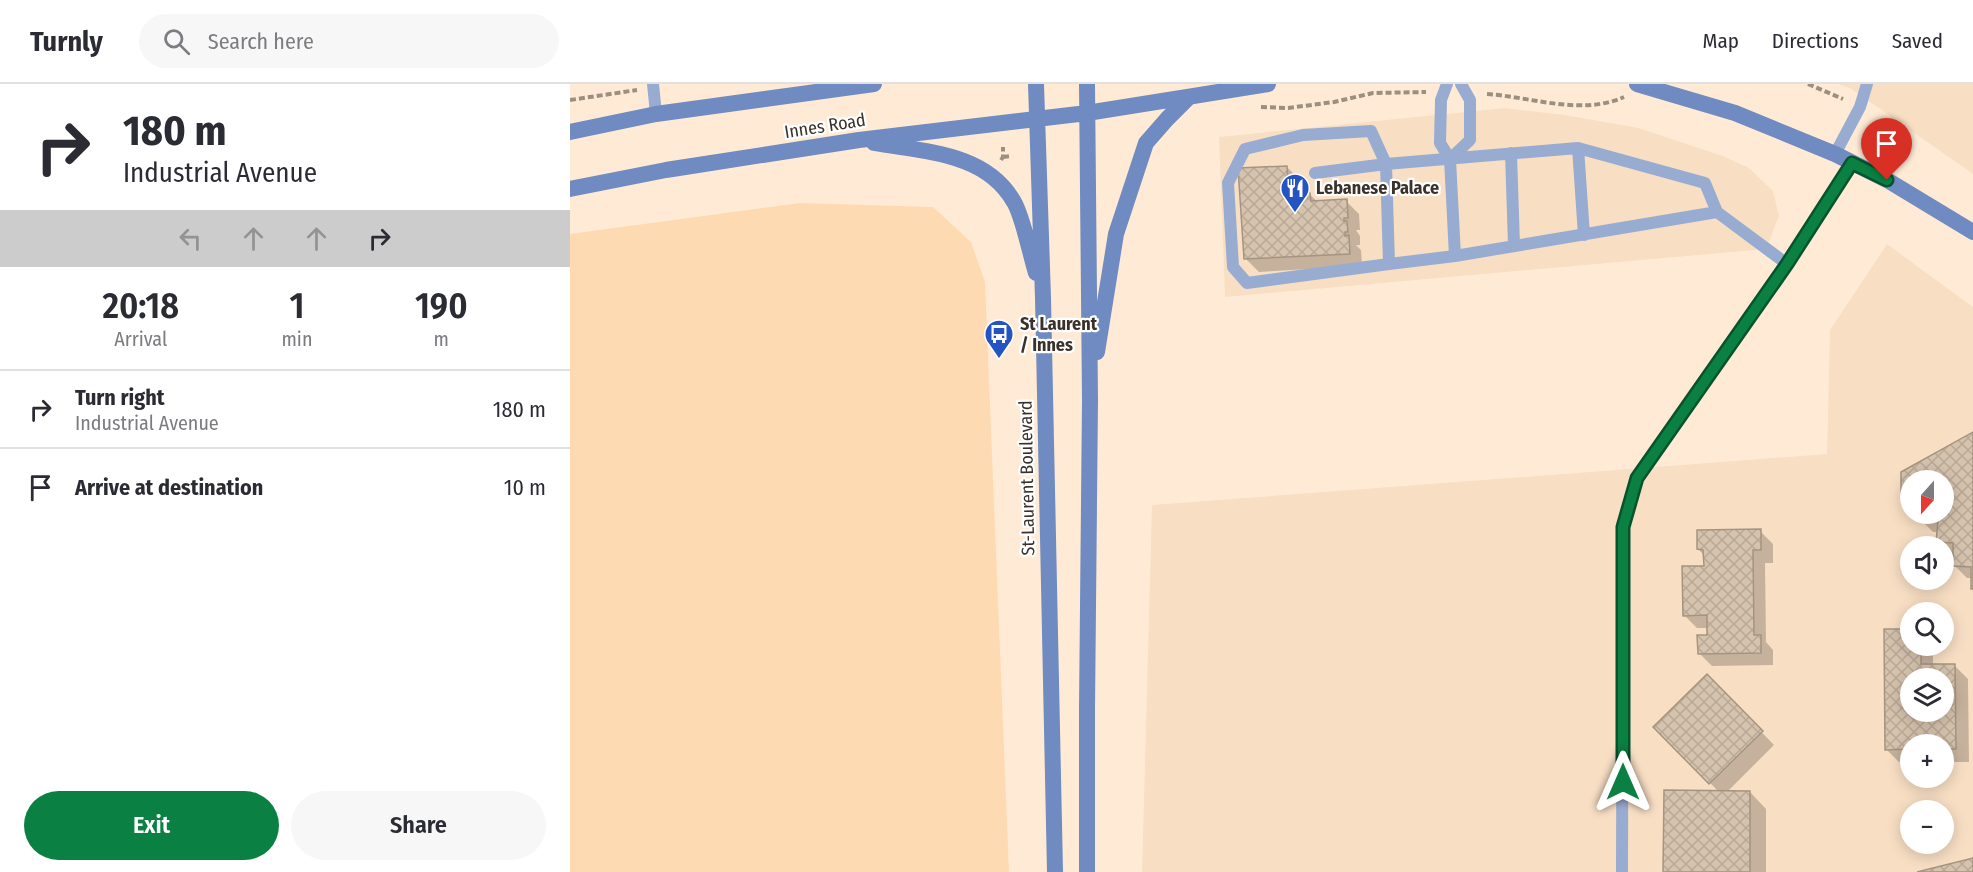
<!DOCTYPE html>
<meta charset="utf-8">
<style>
body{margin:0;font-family:"Fira Sans Condensed",sans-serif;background:#f7f7f7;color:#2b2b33;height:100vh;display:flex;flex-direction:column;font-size:22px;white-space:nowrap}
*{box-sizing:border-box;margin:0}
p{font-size:20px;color:#7c7c81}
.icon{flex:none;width:33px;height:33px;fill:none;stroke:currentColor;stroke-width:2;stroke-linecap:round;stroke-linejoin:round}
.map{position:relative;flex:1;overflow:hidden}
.side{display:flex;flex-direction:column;background:#fff;width:570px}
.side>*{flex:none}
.banner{background:#fff;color:#2b2b33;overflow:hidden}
.needle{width:39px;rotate:201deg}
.buttons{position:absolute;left:1330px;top:386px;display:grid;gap:12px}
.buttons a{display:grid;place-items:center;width:54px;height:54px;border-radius:50%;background:#fff;box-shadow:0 3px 15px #0003;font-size:30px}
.pin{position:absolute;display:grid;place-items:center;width:51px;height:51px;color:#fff;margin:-62px -26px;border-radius:50% 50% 50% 0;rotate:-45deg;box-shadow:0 0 6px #0007}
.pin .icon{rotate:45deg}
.me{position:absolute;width:66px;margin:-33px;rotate:0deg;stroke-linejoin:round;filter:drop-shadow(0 0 4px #0008)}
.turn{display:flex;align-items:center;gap:21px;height:126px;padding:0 24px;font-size:27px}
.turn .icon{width:78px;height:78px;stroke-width:2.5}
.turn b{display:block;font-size:42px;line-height:51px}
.lanes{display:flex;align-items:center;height:57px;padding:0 24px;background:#0003;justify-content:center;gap:30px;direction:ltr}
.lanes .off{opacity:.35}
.eta{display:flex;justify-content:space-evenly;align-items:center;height:102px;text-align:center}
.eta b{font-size:36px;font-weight:600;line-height:42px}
.primary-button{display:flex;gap:12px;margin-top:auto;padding:12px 24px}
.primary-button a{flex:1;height:69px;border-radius:36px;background:#0b8043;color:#fff;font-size:24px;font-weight:600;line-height:69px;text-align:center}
.primary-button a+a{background:#f7f7f7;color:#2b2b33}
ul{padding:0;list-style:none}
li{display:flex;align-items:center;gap:18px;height:78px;padding:0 24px;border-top:2px solid #e1e1e2}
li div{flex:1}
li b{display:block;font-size:22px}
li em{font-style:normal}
header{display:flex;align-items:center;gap:36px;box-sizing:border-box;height:84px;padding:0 30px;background:#fff;border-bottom:2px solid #e1e1e2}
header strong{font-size:28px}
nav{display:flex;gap:33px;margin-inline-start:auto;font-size:21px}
.search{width:420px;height:54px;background:#f7f7f7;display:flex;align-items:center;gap:15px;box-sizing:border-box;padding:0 21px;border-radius:33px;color:#7c7c81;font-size:22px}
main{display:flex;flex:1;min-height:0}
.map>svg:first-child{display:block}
</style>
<header>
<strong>Turnly</strong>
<div class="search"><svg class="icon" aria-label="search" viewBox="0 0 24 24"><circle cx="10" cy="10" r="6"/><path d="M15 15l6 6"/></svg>Search here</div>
<nav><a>Map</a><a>Directions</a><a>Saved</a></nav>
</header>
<main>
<section class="side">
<div class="banner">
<div class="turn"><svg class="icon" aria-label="right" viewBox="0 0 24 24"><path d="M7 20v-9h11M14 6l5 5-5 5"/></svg><div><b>180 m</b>Industrial Avenue</div></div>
<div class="lanes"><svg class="icon off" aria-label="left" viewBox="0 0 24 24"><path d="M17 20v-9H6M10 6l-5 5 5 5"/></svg><svg class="icon off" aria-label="ahead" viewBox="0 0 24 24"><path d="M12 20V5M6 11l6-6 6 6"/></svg><svg class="icon off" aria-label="ahead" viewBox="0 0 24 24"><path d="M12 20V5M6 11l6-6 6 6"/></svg><svg class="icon" aria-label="right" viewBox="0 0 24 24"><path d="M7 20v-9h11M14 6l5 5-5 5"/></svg></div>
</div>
<div class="eta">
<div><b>20:18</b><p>Arrival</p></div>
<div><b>1</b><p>min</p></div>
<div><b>190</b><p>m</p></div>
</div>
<ul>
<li><svg class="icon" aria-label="right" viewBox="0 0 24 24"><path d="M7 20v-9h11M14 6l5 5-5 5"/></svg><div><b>Turn right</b><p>Industrial Avenue</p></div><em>180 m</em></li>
<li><svg class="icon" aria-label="arrive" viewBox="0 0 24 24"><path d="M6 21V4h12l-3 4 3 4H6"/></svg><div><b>Arrive at destination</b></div><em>10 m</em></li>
</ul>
<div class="primary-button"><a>Exit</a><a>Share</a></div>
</section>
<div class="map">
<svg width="1403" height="788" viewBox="0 0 1403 788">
<defs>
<pattern id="building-cross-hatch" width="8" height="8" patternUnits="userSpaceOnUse" patternTransform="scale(1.5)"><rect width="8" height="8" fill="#d6c3ae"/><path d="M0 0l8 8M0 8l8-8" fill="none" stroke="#b8a896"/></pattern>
</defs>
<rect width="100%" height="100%" fill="#ffebd5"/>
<path fill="#f8dfc4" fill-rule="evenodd" d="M1268 0H1403V90L1280 4Z
M935 24 995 31 1069 44 1153 72 1179 84 1203 107 1209 132 1196 165 655 213 649 53Z
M1317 160 1403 223V788H572L582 421 1257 370 1260 246ZM1341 396H1374V429H1341ZM1341 462H1374V495H1341ZM1341 528H1374V561H1341ZM1341 594H1374V627H1341ZM1341 660H1374V693H1341ZM1341 726H1374V759H1341Z"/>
<path fill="#fedab3" d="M230 119 363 123 401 158 415 198 439 788H0V150Z"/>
<path fill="#0003" fill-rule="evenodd" d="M717 83 730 96V102L748 118 776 117 789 130 790 146H786L790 152V161H786L791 166 792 182 689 188 676 175Z
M1403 350V494H1397L1384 481V470H1380L1367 457 1368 448H1363L1350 435 1351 429H1374V396H1341V419L1332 410V388Z
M1190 447 1203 460V479H1195L1196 558 1203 566V581L1142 582 1129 569 1139 553V544H1127L1114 531 1135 484V472L1128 465Z
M1341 547V561H1363V582H1385L1398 595 1399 678H1374V660H1341V678H1329L1316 665ZM1341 594H1374V627H1341Z
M1137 592 1204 661 1157 708H1180L1196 725V788H1095L1149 708 1085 643Z"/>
<path fill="url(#building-cross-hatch)" stroke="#a69480" stroke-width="1.5" fill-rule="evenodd" d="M717 82 718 99H729L740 109 741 117 777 115 778 134H774V137H777L778 148H775V152L779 151 780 170 674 175 668 84Z
M1403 348V505H1401V483L1383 482V459L1366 458 1368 437 1349 435V429H1374V396H1341V412L1331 411V388Z
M1191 445V466H1183L1184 551H1191V569L1128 570 1127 551H1137V531L1113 532 1112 482H1134L1133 466 1127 465V446Z
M1314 545H1341V561H1351V580H1385L1386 665H1374V660H1341V665L1315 666ZM1341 594H1374V627H1341Z
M1137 590 1193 647 1139 700 1083 643Z
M1094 706 1180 707V788H1093Z
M1403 774V788H1347Z"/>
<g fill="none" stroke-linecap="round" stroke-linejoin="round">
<path stroke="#9d8f80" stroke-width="4" stroke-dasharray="6 3" stroke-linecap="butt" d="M1238 0 1273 15
M917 10C962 13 1011 32 1054 13
M0 16 67 6
M691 23 718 24 764 18 803 9 856 8
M433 73 442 72
M431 76 433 73V63"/>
<path stroke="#98acd1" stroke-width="12" d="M83 0 86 30
M801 47 816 80 819 180 677 199 663 183 658 99 675 65 733 51Z
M1008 64 1014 151
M941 69 944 162
M1265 70 1290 23 1297 0
M880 75 900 56V16L891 0
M745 89 816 80 1008 64 1135 99 1147 128 1217 180
M885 172 1147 128
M819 180 885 172 880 75 870 59 871 16 877 0
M1052 788 1053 443 1067 394 1217 180 1283 79"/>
<path stroke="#6f8bc1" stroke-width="16" d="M466 0 473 214 485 788
M1067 0 1165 29 1265 70 1317 96 1403 148
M0 48 86 30 304 0
M304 59C354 68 416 68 444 118 453 133 460 170 466 189
M0 105 96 86 289 56 517 29 698 0
M527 268 546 150 576 59 597 35 619 13
M517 788V625L520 316 517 0"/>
</g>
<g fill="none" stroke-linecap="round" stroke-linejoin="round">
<g stroke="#07532c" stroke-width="15">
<path id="route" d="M1053 698V443L1067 394 1217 180 1282 79 1317 96"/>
</g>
<use href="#route" stroke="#0b8043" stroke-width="10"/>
</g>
<defs>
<g id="restaurant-pin" transform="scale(1.5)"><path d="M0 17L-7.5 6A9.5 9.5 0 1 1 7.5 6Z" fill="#2354c2" stroke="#fff"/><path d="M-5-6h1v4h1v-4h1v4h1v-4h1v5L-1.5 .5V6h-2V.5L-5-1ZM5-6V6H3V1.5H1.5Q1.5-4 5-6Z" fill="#fff"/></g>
<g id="bus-pin" transform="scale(1.5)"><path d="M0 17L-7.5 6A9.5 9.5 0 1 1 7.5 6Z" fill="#2354c2" stroke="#fff"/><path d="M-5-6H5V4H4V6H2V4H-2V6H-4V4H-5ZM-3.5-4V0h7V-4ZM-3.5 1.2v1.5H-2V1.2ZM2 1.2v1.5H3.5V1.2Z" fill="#fff"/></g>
</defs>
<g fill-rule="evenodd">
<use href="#restaurant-pin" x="725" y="104"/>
<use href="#bus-pin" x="429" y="250"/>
</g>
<g text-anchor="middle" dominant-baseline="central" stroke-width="4.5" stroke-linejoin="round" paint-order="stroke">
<g font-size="18" fill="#3a322a" stroke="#fff">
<text transform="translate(255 42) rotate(-9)">Innes Road</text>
<text transform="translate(457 394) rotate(-91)">St-Laurent Boulevard</text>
</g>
<g font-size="18" font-weight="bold" fill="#3a322a" stroke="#fff" text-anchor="start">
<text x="746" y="104">Lebanese Palace</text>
<text x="450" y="240">St Laurent<tspan x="450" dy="21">/ Innes</tspan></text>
</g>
</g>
</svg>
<div class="buttons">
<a><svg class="needle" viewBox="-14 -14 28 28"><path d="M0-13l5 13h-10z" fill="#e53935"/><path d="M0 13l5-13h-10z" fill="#7c7c81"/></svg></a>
<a><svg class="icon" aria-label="sound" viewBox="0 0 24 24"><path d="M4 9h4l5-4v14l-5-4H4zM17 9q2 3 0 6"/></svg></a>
<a><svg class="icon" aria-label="search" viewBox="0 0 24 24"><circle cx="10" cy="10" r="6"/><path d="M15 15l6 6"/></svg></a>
<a><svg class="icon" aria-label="layers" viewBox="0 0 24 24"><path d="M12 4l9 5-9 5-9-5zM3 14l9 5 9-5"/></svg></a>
<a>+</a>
<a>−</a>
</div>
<div class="pin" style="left:1317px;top:96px;background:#d93025"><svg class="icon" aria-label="arrive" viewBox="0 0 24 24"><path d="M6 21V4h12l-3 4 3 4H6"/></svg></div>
<svg class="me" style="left:1053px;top:698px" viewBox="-20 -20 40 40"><path d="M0-17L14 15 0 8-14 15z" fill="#0b8043" stroke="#fff" stroke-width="4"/></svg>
</div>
</main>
